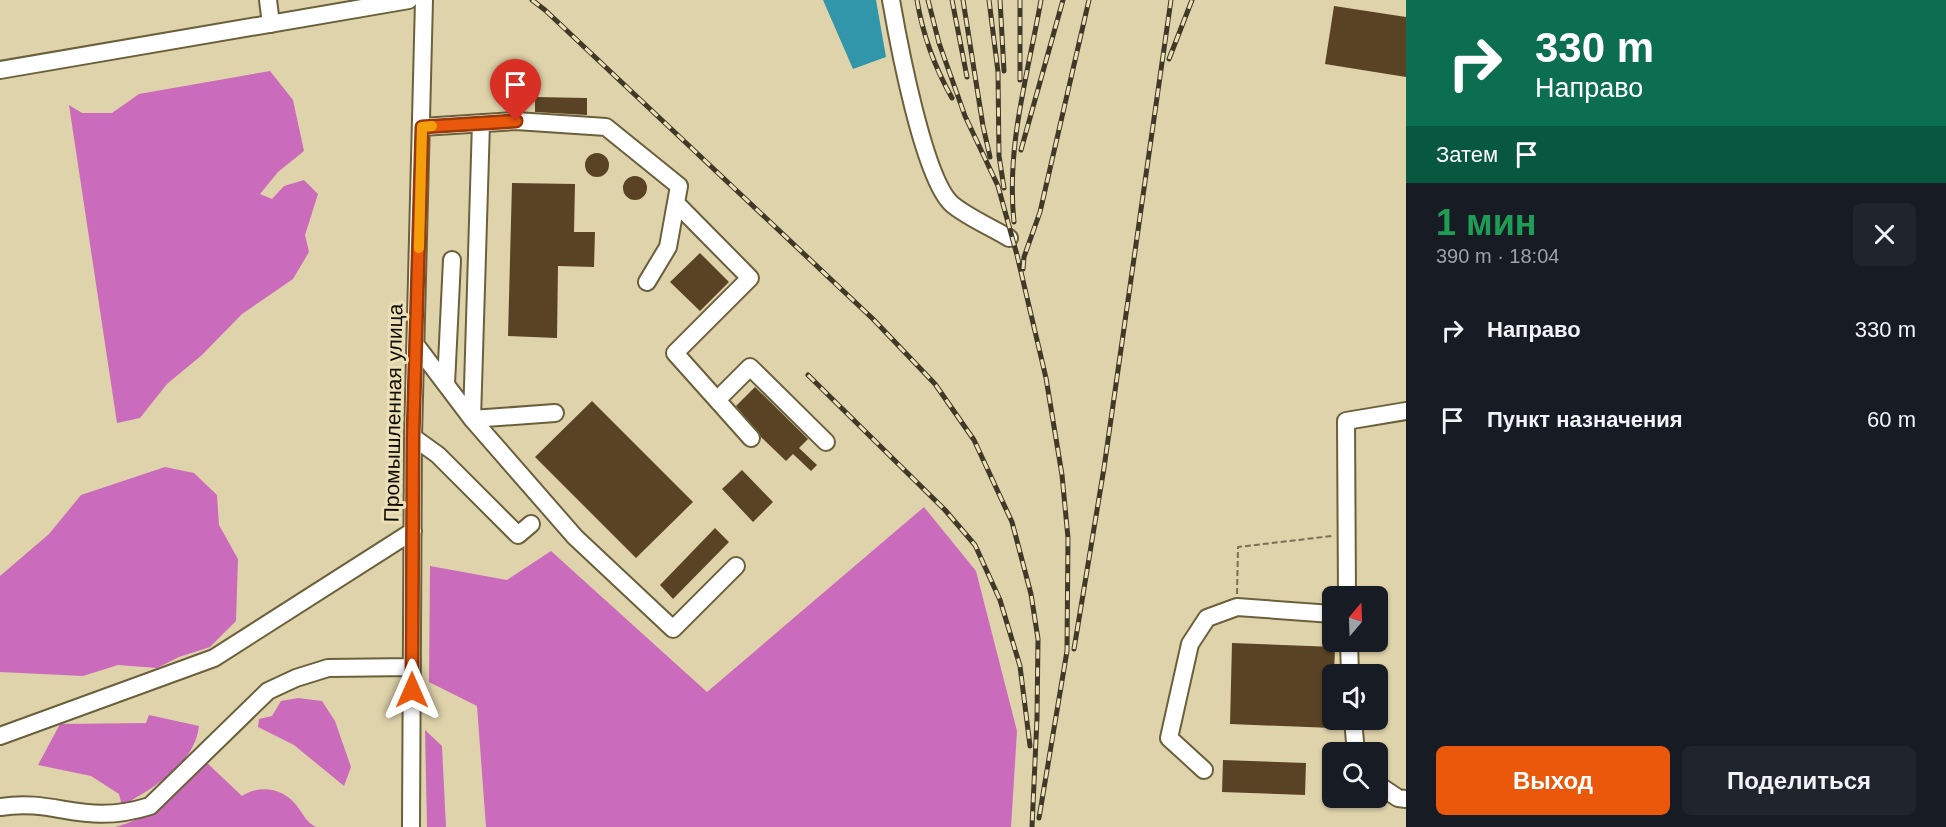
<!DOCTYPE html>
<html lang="ru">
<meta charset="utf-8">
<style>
body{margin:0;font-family:Helvetica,sans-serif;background:#20242c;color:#f1f3f6;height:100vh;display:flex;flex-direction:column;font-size:22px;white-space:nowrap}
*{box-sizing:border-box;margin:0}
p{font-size:20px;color:#9ea1a6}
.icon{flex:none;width:33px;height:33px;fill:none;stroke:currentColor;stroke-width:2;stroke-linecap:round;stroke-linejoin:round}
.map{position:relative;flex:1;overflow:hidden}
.side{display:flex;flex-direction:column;background:#171b24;width:540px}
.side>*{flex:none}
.banner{background:#0b6e4f;color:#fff;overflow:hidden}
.needle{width:39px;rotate:19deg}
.fabs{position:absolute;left:1322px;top:586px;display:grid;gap:12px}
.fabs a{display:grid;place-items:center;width:66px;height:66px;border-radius:9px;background:#171b24;box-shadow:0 2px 4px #0004;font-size:30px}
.pin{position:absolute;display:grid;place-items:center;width:51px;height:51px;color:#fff;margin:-62px -26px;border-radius:50% 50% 50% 0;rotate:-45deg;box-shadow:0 0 6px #0007}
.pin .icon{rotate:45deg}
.me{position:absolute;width:66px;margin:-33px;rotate:0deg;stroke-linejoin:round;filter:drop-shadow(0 0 4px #0008)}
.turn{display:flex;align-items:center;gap:21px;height:126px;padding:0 30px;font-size:27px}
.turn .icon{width:78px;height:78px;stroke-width:2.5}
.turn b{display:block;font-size:42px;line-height:51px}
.then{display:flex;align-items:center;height:57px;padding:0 30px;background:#0003;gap:12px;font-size:22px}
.round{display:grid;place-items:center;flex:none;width:63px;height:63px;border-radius:9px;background:#20242c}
.headline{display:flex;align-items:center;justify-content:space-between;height:102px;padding:0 30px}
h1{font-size:36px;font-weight:700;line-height:45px;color:#1e9e55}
.action{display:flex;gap:12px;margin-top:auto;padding:12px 30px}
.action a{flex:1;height:69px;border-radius:9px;background:#ea580c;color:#fff;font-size:24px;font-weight:700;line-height:69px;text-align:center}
.action a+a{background:#20242c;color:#f1f3f6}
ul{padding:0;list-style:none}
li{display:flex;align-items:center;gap:18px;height:90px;padding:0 30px}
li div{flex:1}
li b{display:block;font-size:22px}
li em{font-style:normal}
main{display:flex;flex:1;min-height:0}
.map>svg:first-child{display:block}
</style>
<main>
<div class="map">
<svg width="1406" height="827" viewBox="0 0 1406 827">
<rect width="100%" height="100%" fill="#dfd3ab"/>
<path fill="#cb6bbc" d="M270 71 293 100 304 151 278 172 260 194 272 199 284 186 304 180 318 194 305 235 309 252 293 279 242 314 202 355 167 384 140 418 117 423 69 105 82 113H112L139 94Z
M165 467 194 473 217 495 219 525 238 559 236 621 210 647 179 657 157 668 118 665 83 676 0 672V576L49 534 81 495Z
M924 507 976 571 1017 731 1011 827H486L477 706 429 682 430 566 507 580 551 551 707 692Z
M298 698 322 701 335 721 351 767 344 786 294 745 258 727 259 719 272 716 281 701Z
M149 715 199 726C195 764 153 788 122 806L119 794 91 776 38 765 60 724 146 723Z
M425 730 442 746 446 827H427Z
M204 760 242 796C260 784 284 788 297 806 304 815 306 822 316 827H115C154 818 176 787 204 760Z"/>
<path fill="#3196aa" d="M823 0H876L886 57 853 69Z"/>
<path fill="#5a4325" d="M1334 6 1406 17V77L1325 64Z
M535 97 587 98V115L535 112Z
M585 165a12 12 0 1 1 24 0a12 12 0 1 1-24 0Z
M623 188a12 12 0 1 1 24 0a12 12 0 1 1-24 0Z
M512 183 575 184 574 232H595L594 267 558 266 557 338 508 336Z
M700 253 729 282 700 311 670 282Z
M755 387 808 439 799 448 817 465 811 471 793 454 786 461 761 437 736 406Z
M592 401 693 502 636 558 535 457Z
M742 470 773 502 753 522 722 489Z
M715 528 729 542 673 599 660 585Z
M1232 643 1335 647 1334 675H1332V728L1230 724Z
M1223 760 1306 763 1305 795 1222 792Z"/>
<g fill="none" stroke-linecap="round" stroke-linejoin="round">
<g stroke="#6b603c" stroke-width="20">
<path id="minor" d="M268 0 271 24
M891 0C898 40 924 182 953 205 969 218 991 227 1009 238
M0 70 409 0
M481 123 472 419 555 413
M422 127 516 121 606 127 679 186 668 247 647 282
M676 203 750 278 675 353 751 438
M416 345 472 419 575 537 673 629 736 566
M446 384 452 260
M717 400 750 367 826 442
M413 437 438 455 518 535 531 524
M1347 597 1346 421 1406 411
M1349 642 1350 675
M1353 720 1356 753
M0 736 214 658 413 531
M1204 770 1169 738 1190 644 1207 618 1237 607 1332 614
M1377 784 1398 798 1406 799
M0 807C58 798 83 827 150 806L268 691 296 678 328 668 412 667
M411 827 413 437 424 0"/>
</g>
<path stroke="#797057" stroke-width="2" stroke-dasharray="6 3" stroke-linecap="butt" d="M1237 594 1238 547 1332 536"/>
<use href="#minor" stroke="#fff" stroke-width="16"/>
<g stroke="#403928" stroke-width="5">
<path id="rail" d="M532 0 545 10 873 319 935 384 974 440 1012 522 1031 594 1038 639 1037 718 1032 827
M917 0C923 36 934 66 952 98
M928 0 939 43 965 116 998 186 1017 255 1046 378 1062 475 1068 538 1067 651 1039 818
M952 0 967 77
M963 0 983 126 990 157
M989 0 998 72 999 156 1004 188
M1000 0 1004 71
M1169 59 1192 0
M1020 80V0
M1021 150 1063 0
M1014 222C1006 146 1028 74 1041 0
M1023 269 1024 257 1040 212 1089 0
M808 375 945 510 975 545 1000 600 1020 666 1030 746
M1074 649 1104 468 1171 0"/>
</g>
<use href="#rail" stroke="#ece0b8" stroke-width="3" stroke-dasharray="9" stroke-linecap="butt"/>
</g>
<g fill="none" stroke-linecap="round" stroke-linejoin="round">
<g stroke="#983908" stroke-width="15">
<path id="route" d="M412 690 413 437 422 127 516 121"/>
</g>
<use href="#route" stroke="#ea580c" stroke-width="10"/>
<path stroke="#f59e0b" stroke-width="10" d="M419 248 422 127 432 126"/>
</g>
<g text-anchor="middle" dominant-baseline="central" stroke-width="6" stroke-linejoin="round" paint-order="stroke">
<g font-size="21" fill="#110c01" stroke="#ece0b8">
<text transform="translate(393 413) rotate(-89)">Промышленная улица</text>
</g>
</g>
</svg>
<div class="fabs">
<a><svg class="needle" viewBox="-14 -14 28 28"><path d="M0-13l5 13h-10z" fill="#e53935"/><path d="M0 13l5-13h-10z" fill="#9ea1a6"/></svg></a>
<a><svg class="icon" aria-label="sound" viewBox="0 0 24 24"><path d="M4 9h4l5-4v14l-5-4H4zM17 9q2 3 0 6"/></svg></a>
<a><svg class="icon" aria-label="search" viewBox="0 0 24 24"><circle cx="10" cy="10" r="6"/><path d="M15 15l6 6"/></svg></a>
</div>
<div class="pin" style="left:516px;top:121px;background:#d93025"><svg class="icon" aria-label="arrive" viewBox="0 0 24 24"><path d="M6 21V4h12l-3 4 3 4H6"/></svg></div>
<svg class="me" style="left:412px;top:690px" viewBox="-20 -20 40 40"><path d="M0-17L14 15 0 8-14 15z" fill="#ea580c" stroke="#fff" stroke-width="4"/></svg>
</div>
<section class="side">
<div class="banner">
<div class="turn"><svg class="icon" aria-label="right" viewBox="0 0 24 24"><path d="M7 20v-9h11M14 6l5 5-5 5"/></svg><div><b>330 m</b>Направо</div></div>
<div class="then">Затем<svg class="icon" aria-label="arrive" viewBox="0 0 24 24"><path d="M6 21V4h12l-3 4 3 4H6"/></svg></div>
</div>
<div class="headline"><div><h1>1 мин</h1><p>390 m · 18:04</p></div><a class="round"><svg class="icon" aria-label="close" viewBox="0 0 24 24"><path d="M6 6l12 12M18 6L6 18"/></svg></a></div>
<ul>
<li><svg class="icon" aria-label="right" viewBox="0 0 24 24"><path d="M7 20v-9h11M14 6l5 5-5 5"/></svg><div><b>Направо</b></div><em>330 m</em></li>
<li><svg class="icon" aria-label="arrive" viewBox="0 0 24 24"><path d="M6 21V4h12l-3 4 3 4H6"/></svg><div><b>Пункт назначения</b></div><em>60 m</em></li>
</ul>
<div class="action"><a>Выход</a><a>Поделиться</a></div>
</section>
</main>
